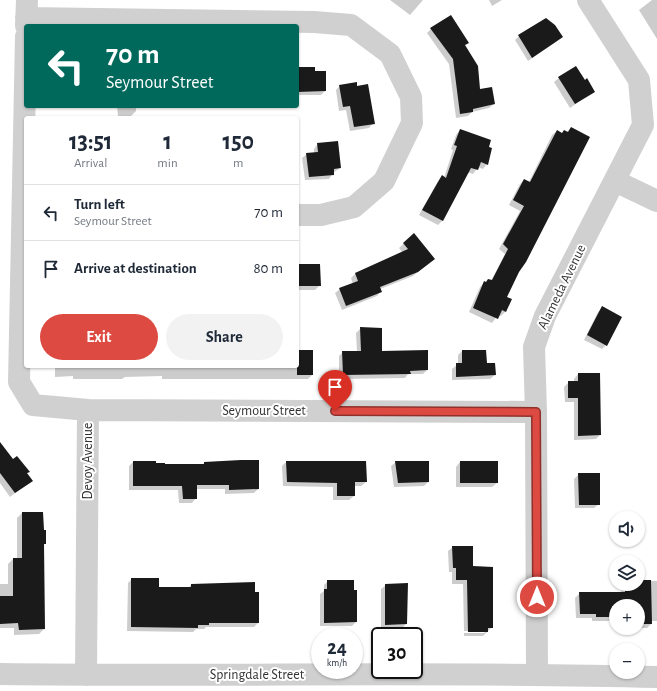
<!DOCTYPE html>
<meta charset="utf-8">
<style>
body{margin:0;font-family:"Alegreya Sans",sans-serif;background:#f2f2f3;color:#1f2937;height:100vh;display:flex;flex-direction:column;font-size:15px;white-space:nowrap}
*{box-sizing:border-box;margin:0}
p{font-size:13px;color:#747a83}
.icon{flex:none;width:22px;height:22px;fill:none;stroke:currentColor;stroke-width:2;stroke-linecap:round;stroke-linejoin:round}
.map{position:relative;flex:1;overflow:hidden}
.drawer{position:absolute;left:24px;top:116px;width:275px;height:252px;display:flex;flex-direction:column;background:#fff;border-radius:4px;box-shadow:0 1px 3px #0004}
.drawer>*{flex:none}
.hud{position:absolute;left:24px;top:24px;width:275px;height:84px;border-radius:4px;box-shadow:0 1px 3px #0004;background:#00695c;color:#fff;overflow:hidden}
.fabs{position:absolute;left:609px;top:511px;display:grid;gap:8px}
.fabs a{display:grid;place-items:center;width:36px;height:36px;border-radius:50%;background:#fff;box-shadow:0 1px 3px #0004;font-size:20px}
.speed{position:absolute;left:311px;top:627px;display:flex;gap:8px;font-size:20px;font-weight:700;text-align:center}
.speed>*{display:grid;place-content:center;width:52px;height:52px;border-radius:50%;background:#fff;box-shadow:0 1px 3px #0004;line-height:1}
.speed small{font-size:10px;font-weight:400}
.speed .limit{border:2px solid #111;border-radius:6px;background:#fff;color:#111}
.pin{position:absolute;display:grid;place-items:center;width:34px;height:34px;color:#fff;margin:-41px -17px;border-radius:50% 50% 50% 0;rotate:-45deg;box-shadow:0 0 4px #0007}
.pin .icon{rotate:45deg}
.me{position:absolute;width:44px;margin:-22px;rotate:0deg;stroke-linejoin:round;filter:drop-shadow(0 0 3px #0008)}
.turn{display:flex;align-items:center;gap:14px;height:84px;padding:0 16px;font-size:18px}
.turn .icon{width:52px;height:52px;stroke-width:2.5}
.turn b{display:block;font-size:28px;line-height:34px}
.eta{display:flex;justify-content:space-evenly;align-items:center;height:68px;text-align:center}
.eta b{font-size:24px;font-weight:700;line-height:28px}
.primary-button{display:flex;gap:8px;margin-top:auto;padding:8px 16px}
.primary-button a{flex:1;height:46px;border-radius:24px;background:#dd4a42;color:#fff;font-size:16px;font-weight:700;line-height:46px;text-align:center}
.primary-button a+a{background:#f2f2f3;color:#1f2937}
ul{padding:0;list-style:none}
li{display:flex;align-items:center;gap:12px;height:56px;padding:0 16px;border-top:1px solid #e0e1e3}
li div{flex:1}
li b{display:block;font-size:15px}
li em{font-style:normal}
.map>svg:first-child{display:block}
</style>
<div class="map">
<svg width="657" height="691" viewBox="0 0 657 691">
<rect width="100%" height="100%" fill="#fff"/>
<path fill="#0003" d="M390 0H423L410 15Z
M489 0H502L492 6Z
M652 0H657V39L639 10Z
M431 29 464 46 479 90 494 104 489 108 472 112 468 116 456 118 449 64 427 33Z
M519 36 557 41 528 61 515 40Z
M297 68 314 72 325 91 321 95H297Z
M559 78 585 81 594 91 570 108 554 82Z
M340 86 357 87 373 123 369 128 350 131 346 110 339 111 336 90Z
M117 106H144H136V111L131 116H118Z
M571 128 518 272 506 297 510 299 505 312 501 316 498 315 492 323 469 312 480 287 485 282 491 281 505 254 499 249 520 211 509 205 520 184 524 180 529 182 552 135 557 131 562 134 566 133Z
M460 130 487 148V164L483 169 478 167 473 174 467 172 442 221 438 225 419 215 438 181 442 177 444 178 453 150 451 149 456 135Z
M318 144 340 168 333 173 329 179 305 180 302 158 307 154 314 153V149Z
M414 234 429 263 413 276 380 289 381 291 377 296 342 310 335 293 340 289 353 284 351 278 355 274 403 253 399 248Z
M297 265 320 285 315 290H297Z
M602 308 606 345 602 349 584 340 598 312Z
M361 328 381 352 427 370 423 374H408L405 378 339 379V356L343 352H357L356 333Z
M297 351 312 375 308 379H162V376L125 377 122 379H73V376L55 377V366H297Z
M462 351 486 364 495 375 490 379 452 380V369L458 364V355Z
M578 374 600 435 596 439 574 440V402H565L564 387 569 382H574V379Z
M0 444 13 460 28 472 26 474 31 481 10 497 0 483Z
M133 462 164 465H202L204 463 258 489 254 493 225 494V489H196V498L192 503H179L178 490H129V466Z
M286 462 366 482 361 486H354V496L349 500H333V487L283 486 282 466Z
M396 462 428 482 424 486 394 487 391 466Z
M460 462 497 483 492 487H456V467Z
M579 474 599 504 594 508H575L574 479Z
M22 513 45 544 43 545 44 629 39 634 14 635V628H0V584H8V564L13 559H17V518Z
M453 547 472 567 492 627 483 636H464V633H484L486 631H464L463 584H452V572H449L448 551Z
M132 579 158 588H188L191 585 254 593 258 623 254 627H206L204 629H196L193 632 127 631 128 583Z
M328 581 356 622 352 626H320V594L324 591V585Z
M638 581H657V621H651V624L647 628H633H638V606H616V621H592V618H576L575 598 580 593H621L623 584H638Z
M386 585 406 624 402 628 381 629V589Z"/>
<path fill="#1a1a1a" d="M451 15 469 43 465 45 478 66 480 89 492 87 495 104 473 109V112L460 114 453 59 430 28Z
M546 18 555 25 563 37 532 58 518 35Z
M576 66 585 80 587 78 595 92 575 104 558 77Z
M297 67H315V71H326V91L297 92Z
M357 82V86L368 84 375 124 354 127 350 106 343 107 339 85Z
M571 127 590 137 526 262 519 272 507 297 512 299 506 312 502 310 498 319 473 308 484 281 486 282 488 279 492 280 508 249 503 244 524 206 513 200 524 179 530 182 557 130 562 133 564 130 568 132Z
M460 129 491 140 489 147 492 148 488 165 481 162 478 170 471 168 443 221 422 210 442 175 446 178 457 146 454 145Z
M338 141 341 168 334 169V175L309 177 306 153 318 152 317 143Z
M414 233 435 259 418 272 380 287 382 292 346 306 339 288 358 281 355 273 408 249 403 243Z
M297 264H320L321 286H297Z
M602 306 622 317 607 346 587 335Z
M360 327 382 328V351L428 350V370L410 371 411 374 343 375 342 351H361Z
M297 350H313V375H297Z
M462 350H486L487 363H495L496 375 456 377V363H462Z
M578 373H600L601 435 578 436V398H568V381H578Z
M0 442 13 459 17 456 30 472 27 473 33 481 15 493 0 473Z
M241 460H259V489L229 490V485H197V499H183L182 486H133V461H156V463H165V464H204V462Z
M286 461H366L367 482H355V496H337V483L287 482Z
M395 461H429V482L398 483Z
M460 461H498V483H460Z
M578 473H600V505H579Z
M22 512H43L44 530H46V544H44L45 629 19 630 18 623 0 624V596H13V558H22Z
M452 546H473V566L493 567V628H488V632H468L467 580H456V568H453Z
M131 578H159V587H191V584L255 582V592H259V623H209V625H198V628L131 627Z
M327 580H354V590H357V622L324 623V589H327Z
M638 580H651L652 624H638V606H612V617H596V614H580L579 592H625V584H638Z
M408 583 407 624 385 625V584Z"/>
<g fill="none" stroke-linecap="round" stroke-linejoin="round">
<path stroke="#d0d0d0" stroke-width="22" d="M26 18 314 22 351 25 390 54 411 97 412 123 384 181 354 207 321 215H297
M26 26 27 0
M26 37 19 382 33 405 88 410 536 412
M615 181 657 201
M0 674C219 677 438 671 657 677
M537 674 536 412 534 347 545 316 643 125 639 80 588 0
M86 675 88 410"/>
</g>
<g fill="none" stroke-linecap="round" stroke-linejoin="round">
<g stroke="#90302b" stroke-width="10">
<path id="route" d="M335 411 536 412 537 597"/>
</g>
<use href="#route" stroke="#dd4a42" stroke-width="7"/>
</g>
<g text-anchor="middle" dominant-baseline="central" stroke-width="4" stroke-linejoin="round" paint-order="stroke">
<g font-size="14" fill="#333" stroke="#fff">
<text transform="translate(562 287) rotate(-64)">Alameda Avenue</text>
<text x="264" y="411">Seymour Street</text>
<text transform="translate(88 461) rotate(-90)">Devoy Avenue</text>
<text x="257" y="675">Springdale Street</text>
</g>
</g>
</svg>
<div class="fabs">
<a><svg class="icon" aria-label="sound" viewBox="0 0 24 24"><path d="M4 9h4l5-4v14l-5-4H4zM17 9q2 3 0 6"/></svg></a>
<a><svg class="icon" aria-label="layers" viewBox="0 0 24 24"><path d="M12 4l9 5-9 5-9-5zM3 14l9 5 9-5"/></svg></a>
<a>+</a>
<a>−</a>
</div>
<div class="speed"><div>24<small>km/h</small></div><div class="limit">30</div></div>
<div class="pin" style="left:335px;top:411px;background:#d93025"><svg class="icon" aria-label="arrive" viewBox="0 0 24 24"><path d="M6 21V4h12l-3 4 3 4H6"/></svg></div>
<svg class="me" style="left:537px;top:597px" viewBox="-20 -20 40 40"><circle r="17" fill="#dd4a42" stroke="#fff" stroke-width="3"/><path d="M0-11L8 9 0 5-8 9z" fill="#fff"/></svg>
<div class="hud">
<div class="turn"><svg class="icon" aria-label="left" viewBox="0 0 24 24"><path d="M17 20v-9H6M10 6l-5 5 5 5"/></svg><div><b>70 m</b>Seymour Street</div></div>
</div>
<section class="drawer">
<div class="eta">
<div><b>13:51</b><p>Arrival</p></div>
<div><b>1</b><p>min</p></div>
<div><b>150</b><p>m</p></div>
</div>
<ul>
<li><svg class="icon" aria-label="left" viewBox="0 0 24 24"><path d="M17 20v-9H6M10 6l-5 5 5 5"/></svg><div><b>Turn left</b><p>Seymour Street</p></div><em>70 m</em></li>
<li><svg class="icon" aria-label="arrive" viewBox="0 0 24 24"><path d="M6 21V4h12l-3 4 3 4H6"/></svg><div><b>Arrive at destination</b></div><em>80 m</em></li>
</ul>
<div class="primary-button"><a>Exit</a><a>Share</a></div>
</section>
</div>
